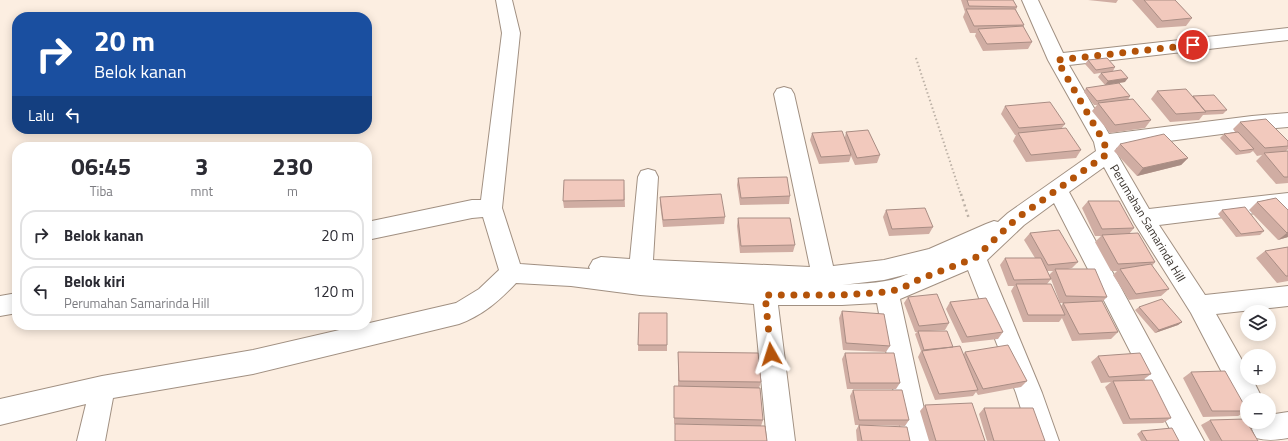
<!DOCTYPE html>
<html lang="id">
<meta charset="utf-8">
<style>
body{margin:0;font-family:"Titillium Web",sans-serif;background:#f7f7f7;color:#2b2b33;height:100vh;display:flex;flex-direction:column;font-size:15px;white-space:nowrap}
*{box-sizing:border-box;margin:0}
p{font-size:13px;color:#7c7c81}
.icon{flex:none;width:22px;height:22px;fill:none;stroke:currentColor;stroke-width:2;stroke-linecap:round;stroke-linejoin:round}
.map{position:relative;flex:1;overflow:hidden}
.drawer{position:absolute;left:12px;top:142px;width:360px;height:188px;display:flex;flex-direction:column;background:#fff;border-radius:16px;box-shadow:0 2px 10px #0003}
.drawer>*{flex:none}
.top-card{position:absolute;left:12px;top:12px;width:360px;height:122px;border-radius:16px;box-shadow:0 2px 10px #0003;background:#1a4fa0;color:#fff;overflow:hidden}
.fabs{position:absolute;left:1240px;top:305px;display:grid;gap:8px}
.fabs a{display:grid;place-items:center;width:36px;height:36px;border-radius:50%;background:#fff;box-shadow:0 2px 10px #0003;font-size:20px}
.pin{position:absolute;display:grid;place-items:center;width:34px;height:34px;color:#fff;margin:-17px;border:2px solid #fff;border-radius:50%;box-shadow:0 1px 4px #0007}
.me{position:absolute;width:44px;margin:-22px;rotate:354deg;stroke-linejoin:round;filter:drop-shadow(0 0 3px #0008)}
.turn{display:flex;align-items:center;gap:14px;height:84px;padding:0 16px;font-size:18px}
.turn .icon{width:52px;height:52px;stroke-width:2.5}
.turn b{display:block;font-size:28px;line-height:34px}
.then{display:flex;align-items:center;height:38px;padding:0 16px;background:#0003;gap:8px;font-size:15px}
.eta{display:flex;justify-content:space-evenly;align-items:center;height:68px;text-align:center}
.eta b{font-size:24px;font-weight:700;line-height:28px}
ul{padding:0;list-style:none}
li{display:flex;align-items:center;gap:12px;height:50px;margin:0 8px 6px;padding:0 8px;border:2px solid #e1e1e2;border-radius:16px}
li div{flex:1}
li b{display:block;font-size:15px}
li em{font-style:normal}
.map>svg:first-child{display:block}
</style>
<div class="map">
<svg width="1288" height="441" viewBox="0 0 1288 441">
<rect width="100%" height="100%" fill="#fceee1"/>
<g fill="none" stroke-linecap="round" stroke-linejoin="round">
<g stroke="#a19082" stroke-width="2">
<path id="minor" d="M496 0H512L520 33 502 208 520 264 590 269 589 267 593 260 601 257 630 259 638 177 641 171 648 169 655 171 658 177 653 260 810 267 774 94 777 89 784 87 791 89 794 94 833 266 884 260 929 249 986 224 994 221 998 222 1008 213 1096 151 1094 142 1048 60 1022 0H1038L1063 53 1288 28V40L1069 65 1109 134 1252 116 1288 113V127L1252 130 1116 148 1117 154 1149 209 1288 193V209L1159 225 1205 295 1288 286V306L1216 314 1247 369V378H1252L1263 400H1247V411L1241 409 1191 313 1135 224 1104 167 1069 192 1204 441H1176L1054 203 1024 225 987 260 1042 393 1059 441H1031L1016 393 968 270 900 299 931 441H903L877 303 842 305H778L795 441H767L754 304 640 295 571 286 516 283C499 301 483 315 459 324L253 374 113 398 105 441H77L86 404 0 425V399L102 376 253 350 456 303 479 289 499 270 483 217 472 218 367 240V222L472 200H481L502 33ZM908 274C887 284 865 283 842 285L884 280Z
M17 293V313L0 316V296Z
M1288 412V438C1277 440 1267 441 1256 438L1252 429 1255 422H1269V415Z"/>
</g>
<path stroke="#bcb1a6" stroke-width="2" stroke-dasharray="1.5 2.5" stroke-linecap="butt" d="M916 58 961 195"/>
<path stroke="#bcb1a6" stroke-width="2.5" stroke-dasharray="2 3.5" stroke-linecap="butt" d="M961 194 969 219"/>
<use href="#minor" fill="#fff" fill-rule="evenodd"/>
</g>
<path fill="#d0ada3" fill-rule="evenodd" d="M961 0H1013L1017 7 1016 10 1024 25 1023 27 1032 42 1028 49 983 51 975 36 976 33H970L963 17 965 12Z
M1088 0H1118L1116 3Z
M1132 0H1175L1192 18 1186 26 1157 28Z
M1088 60 1115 67 1113 71 1125 82 1105 85 1098 77 1101 73 1112 71 1094 74 1085 64Z
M1086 88 1130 96 1128 100 1151 120 1145 128 1110 133 1092 111 1097 105H1094L1084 92Z
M1157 91 1193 96 1227 110 1223 114 1203 115 1199 120 1170 122 1151 99Z
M1005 106 1065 124 1061 129 1081 150 1076 158 1026 162 1013 141 1016 135H1015L1001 114Z
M1240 122 1288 141V149L1285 152 1288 151V183L1276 184 1256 161 1262 155 1257 156 1253 151 1250 153 1236 155 1220 138 1224 134 1235 132 1233 129Z
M846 132 880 155 877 163 855 165 851 156 849 162 819 164 810 140 812 133 845 137Z
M1120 144 1188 158 1181 165 1137 176 1114 151Z
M738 178 790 196 789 204 740 205 737 185Z
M624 180 625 207 564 208 563 201Z
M660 197 725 217 724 224 663 227 660 204Z
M1276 198 1288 237 1278 240 1249 210 1257 202Z
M1088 201 1134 228 1129 234 1155 262 1152 266 1169 289 1161 296 1129 300 1113 275 1117 271H1111L1095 242 1101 236H1095L1082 208Z
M886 210 933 227 929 234 889 236 883 217Z
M1222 210 1264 231 1260 235 1236 237 1218 214Z
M738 218 795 245 793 252 740 253 737 226Z
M1030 233 1078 262 1072 268 1068 269 1107 297 1102 302 1118 332 1111 339 1072 341 1062 318 1059 322H1023L1011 291 1014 286H1008L1000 265 1005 258H1035L1024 240ZM1047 271H1053L1049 275ZM1051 279 1060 303H1063L1061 306 1047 284Z
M1288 247V281L1277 283 1256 258 1265 251Z
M908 297 949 323 945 330 929 331 953 347 963 355 965 352 1027 381 1021 387 978 395 976 392 973 396 935 400 918 357 921 351 915 334 917 332H915L904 303Z
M950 302 1003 332 998 339 962 343 946 309Z
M1139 307 1182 322 1178 325 1155 333 1135 310Z
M842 311 890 346 886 352 843 350 839 318Z
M639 313 667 345V351H638Z
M678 352 761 382 759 388H736L763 420 761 426 674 424V386H678Z
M845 353 900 383 896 389H847L842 359Z
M1098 356 1151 374 1143 380 1171 418 1163 423 1123 424 1105 387 1111 382 1101 383 1091 362Z
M1191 372 1247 411 1238 416 1203 417 1183 378Z
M853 390 909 420 905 426 872 425 910 441H857L856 430 859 425H855L850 396Z
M925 405 985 441H929L920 411Z
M984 408 1045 441H987L979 414Z
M1210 420 1258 441H1210L1201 425Z
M1141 431 1179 441H1141L1137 434Z"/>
<path fill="#a98d84" d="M1128 78 1125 82 1105 85 1108 81Z
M1188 158 1181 165 1137 176 1143 168Z
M1288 232V237L1278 240 1287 233Z
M1182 322 1178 325 1155 333 1159 330Z"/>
<path fill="#f2c9bd" stroke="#a98d84" d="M967 0H1013L1017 7 969 6Z
M1144 0H1175L1192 18 1162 21Z
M966 9H1015L1024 25 974 26Z
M1023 26 1032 42 987 44 978 29Z
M1107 58 1115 67 1096 70 1088 60Z
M1121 70 1128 78 1108 81 1101 73Z
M1119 83 1130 96 1097 101 1086 88Z
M1186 89 1206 112 1176 114 1157 91Z
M1214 95 1227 110 1205 111 1193 96Z
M1133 99 1151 120 1115 125 1098 103Z
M1050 102 1065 124 1019 128 1005 106Z
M1266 119 1288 141V146L1265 148 1240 122Z
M1066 128 1081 150 1031 155 1018 133Z
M868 130 880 155 857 158 846 132Z
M842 131 851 155 821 157 812 133Z
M1238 132 1254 149 1240 151 1224 134Z
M1164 134 1188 158 1143 168 1120 144Z
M1288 151V177H1284L1264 153Z
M787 177 790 196 741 198 738 178Z
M564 180H624V200L563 201Z
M721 194 725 217 663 220 660 197Z
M1276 198 1288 210V232L1287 233 1257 202Z
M1088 201H1119L1134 228 1102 229Z
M1245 207 1264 231 1241 234 1222 210Z
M925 208 933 227 892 229 886 210Z
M738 218H790L795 245 741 246Z
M1059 230 1078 262 1048 265 1030 233Z
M1138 233 1155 262 1118 264 1102 235Z
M1288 247V276H1286L1265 251Z
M1005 258H1041L1051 279 1014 280Z
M1151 264 1169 289 1136 294 1120 269Z
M1055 269H1095L1107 297 1066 296Z
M1016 284H1051L1065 315H1028Z
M937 294 949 323 919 326 908 297Z
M986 298 1003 332 967 337 950 302Z
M1162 299 1182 322 1159 330 1139 307Z
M1102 301 1118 332 1079 334 1063 303Z
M842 311 884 314 890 346 846 343Z
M639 313H667V345H638Z
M918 331H947L953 347 932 349 924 350Z
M1008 345 1027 381 983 389 965 352Z
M960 346 978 390 939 394 922 351Z
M678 352 758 353 761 382 679 381Z
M845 353H894L900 383H850Z
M1140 353 1151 374 1109 377 1098 356Z
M1225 371 1247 410V411H1212L1191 372Z
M1152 380 1171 418 1130 419 1113 381Z
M674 386 760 388 763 420 674 418Z
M853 390H902L909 420H859Z
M972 403 985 441H936L925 405Z
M984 408H1033L1045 441H994Z
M1245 419 1258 441H1222L1210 420Z
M675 424 765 426 767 441H675Z
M859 425 907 427 910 441H862Z
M1172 428 1179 441H1147L1141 431Z"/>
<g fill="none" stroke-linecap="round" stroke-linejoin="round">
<path stroke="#b45309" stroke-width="7" stroke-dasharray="0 12.6" d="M771 354 765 295H842L887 292 900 289 920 279 975 258 1016 219 1107 154 1104 142 1057 60 1193 45"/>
</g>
<g text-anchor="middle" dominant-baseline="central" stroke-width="3" stroke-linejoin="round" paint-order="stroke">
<g font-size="12" fill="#3a332d" stroke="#fefefe">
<text transform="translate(1148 223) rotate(59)">Perumahan Samarinda Hill</text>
</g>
</g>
</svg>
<div class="fabs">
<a><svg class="icon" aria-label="layers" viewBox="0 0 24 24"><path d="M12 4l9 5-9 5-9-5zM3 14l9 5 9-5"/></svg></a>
<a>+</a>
<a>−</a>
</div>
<div class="pin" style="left:1193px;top:45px;background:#d93025"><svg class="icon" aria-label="arrive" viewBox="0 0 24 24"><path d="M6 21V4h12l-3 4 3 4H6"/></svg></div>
<svg class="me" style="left:771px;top:354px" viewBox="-20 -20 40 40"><path d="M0-17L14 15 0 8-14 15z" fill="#b45309" stroke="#fff" stroke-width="4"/></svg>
<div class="top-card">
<div class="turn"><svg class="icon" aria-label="right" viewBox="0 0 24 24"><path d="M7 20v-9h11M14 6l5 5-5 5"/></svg><div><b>20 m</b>Belok kanan</div></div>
<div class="then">Lalu<svg class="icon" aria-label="left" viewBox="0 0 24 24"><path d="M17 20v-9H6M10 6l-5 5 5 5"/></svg></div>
</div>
<section class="drawer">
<div class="eta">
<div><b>06:45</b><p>Tiba</p></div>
<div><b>3</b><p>mnt</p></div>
<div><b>230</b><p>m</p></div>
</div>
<ul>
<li><svg class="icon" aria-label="right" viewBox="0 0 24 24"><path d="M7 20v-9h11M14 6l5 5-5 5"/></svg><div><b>Belok kanan</b></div><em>20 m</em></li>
<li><svg class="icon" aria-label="left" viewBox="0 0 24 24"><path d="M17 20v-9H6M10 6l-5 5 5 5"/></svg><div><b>Belok kiri</b><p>Perumahan Samarinda Hill</p></div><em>120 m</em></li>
</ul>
</section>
</div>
